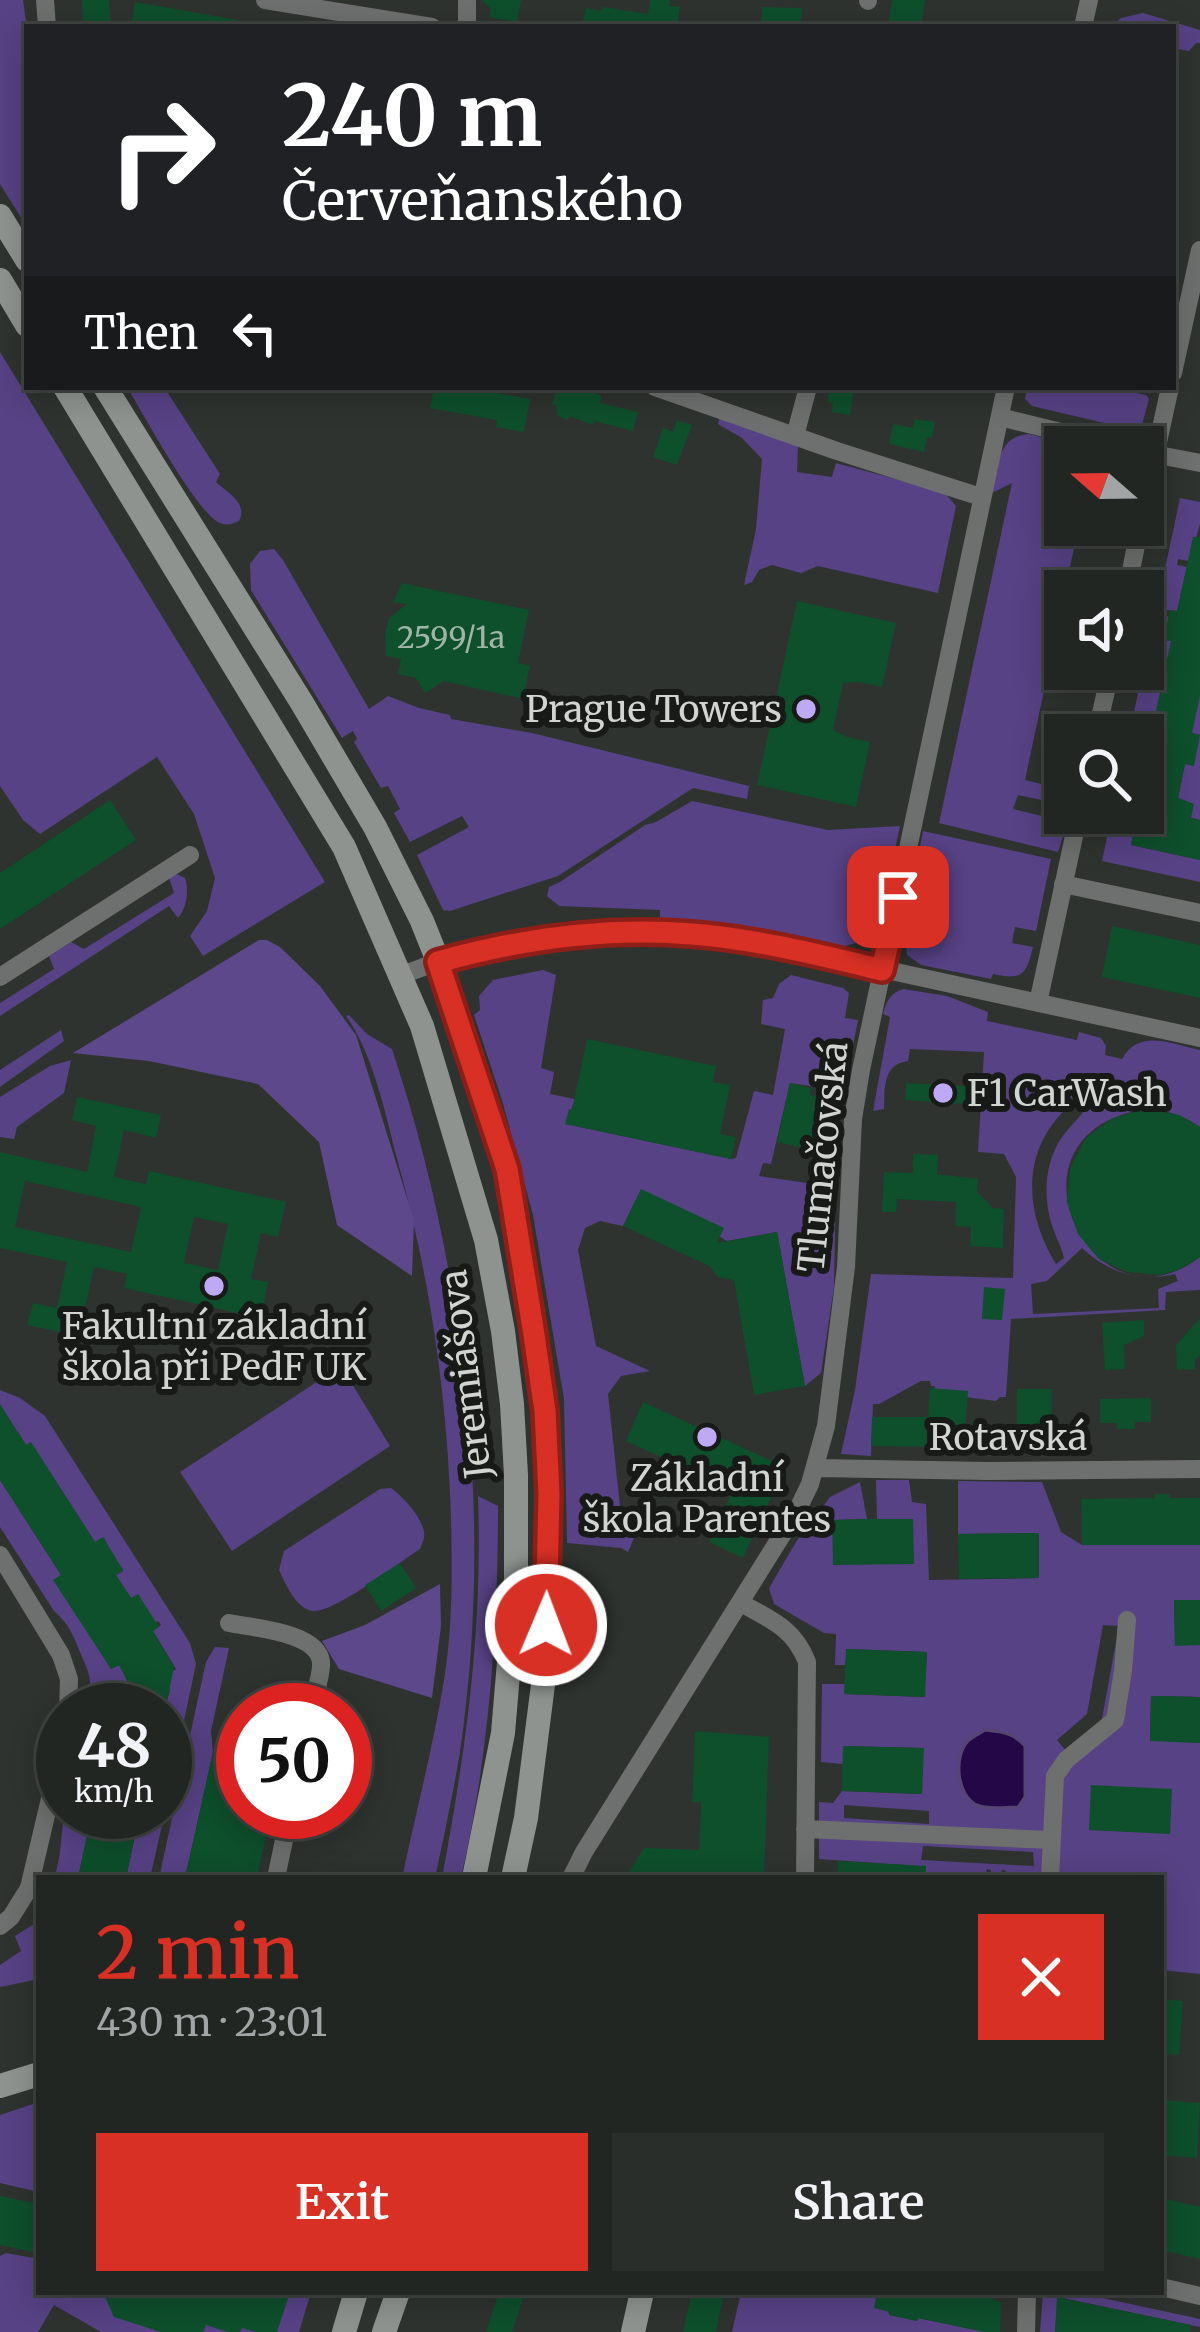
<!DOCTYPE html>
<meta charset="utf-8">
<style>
body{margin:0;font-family:Merriweather,serif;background:#2a2e2b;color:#f1f3f6;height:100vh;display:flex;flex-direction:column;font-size:45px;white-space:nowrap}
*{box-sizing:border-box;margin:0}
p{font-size:39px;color:#a2a5a6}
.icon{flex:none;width:66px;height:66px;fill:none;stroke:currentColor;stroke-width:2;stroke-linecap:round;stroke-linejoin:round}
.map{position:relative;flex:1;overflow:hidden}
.panel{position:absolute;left:36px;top:1875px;width:1128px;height:420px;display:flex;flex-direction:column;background:#222623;border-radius:0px;box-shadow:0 6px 30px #0003,0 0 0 3px #3f4341}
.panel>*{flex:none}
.guide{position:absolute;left:24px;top:24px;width:1152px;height:366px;border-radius:0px;box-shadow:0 6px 30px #0003,0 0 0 3px #3f4341;background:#202124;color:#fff;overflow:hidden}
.needle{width:78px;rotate:290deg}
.controls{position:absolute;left:1044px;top:426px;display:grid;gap:24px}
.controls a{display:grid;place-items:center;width:120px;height:120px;border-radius:0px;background:#222623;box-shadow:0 6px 30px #0003,0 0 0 3px #3f4341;font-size:60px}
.speed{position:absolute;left:36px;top:1683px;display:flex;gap:24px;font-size:60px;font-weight:700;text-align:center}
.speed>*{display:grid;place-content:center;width:156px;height:156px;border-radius:50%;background:#222623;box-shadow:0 6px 30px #0003,0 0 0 3px #3f4341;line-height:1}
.speed small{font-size:30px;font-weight:400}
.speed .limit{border:18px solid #d22;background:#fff;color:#111}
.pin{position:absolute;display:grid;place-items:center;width:102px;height:102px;color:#fff;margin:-51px;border-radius:24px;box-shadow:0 6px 18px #0006}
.me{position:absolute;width:132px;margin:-66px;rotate:1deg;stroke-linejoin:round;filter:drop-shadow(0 0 9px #0008)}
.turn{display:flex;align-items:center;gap:42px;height:252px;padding:0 60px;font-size:54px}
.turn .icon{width:156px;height:156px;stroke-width:2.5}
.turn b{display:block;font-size:84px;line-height:102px}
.then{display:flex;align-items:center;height:114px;padding:0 60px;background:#0003;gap:24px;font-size:45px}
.round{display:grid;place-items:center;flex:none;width:126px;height:126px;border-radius:0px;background:#2a2e2b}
.summary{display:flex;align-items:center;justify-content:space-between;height:204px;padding:0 60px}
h1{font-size:72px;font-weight:600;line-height:90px;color:#d93025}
.button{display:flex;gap:24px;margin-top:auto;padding:24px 60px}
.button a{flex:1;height:138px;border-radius:0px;background:#d93025;color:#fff;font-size:48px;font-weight:600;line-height:138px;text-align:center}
.button a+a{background:#2a2e2b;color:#f1f3f6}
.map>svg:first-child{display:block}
</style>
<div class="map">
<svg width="1200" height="2332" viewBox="0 0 1200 2332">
<rect width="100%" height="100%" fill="#2e332f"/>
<path fill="#574285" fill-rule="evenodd" d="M0 0H23L27 29V227L0 184Z
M1143 13 1200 30V43H1196L1189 51 1173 48V27H1111L1121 18Z
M0 352 325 882 203 956 190 936 207 911 215 878 194 814 157 757 40 834 23 820 0 786Z
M127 387H164L220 474 216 482C229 494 248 503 239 521 231 524 229 526 220 523 197 514 143 413 127 387Z
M1027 387H1106L1146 395 1149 399 1141 428 1130 429 1032 406 1025 399Z
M720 416 798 444 797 472 832 477 836 463 944 492 956 506 938 593 818 566 801 573 772 565 759 570 752 582 744 585 756 529 762 459 742 438 718 424Z
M1029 434 1081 447H1065V525H1079L1054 641 1065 645V669H1100L1092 675 1049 667 1025 780 1065 790V805L1018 795 1013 809 1059 820 1065 830 1058 852 939 823 1012 483 992 493C997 468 997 436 1029 434Z
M1180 498 1200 502V524L1189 561 1178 559 1177 565 1187 567 1177 611 1167 610 1166 616 1176 618 1164 640 1171 641 1200 683V820L1188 817 1193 804 1178 798 1185 764 1200 735 1143 723 1141 729 1152 732 1129 735 1140 684 1161 688 1163 677 1143 673Z
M274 549 283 560 369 709 388 696 419 708 450 715 451 719 532 733 749 786 747 799 693 788 558 876 450 911 443 910 417 855 469 827 462 816 410 842 394 813 400 809 388 786 381 788 354 742 357 739 353 731 342 738 251 590 250 564 260 551Z
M692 801 828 830 900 826 879 923 873 935 863 941 841 947 688 923 660 924V910L559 906 547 896 549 887 560 882 645 825 656 822Z
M1112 813H1134L1132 823 1135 824 1131 845 1200 860V882L1102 861Z
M923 831 1051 859 1036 931 1015 927 1012 943 1033 947C1026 976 1022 980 993 974L991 979 921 965 907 955 904 929Z
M177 874 185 878C189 890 187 908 178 918L169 906 0 1016V1003L54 969 49 956 71 942 84 949 174 893 169 878Z
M543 970 556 975 541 1068 554 1072 550 1094 575 1099 566 1124 731 1159 736 1158 754 1091 773 1095 785 1029 761 1024 763 1000 773 998 779 984 791 975 843 988 849 993 845 1018 858 1020 844 1091 790 1083 771 1164 763 1163 759 1176 814 1184 820 1172 836 1175 834 1287 821 1373 805 1386 777 1232 727 1241 641 1190 623 1226 600 1221 585 1228 578 1250 596 1346 650 1371 621 1376 608 1394 623 1534 634 1538 628 1552 621 1548 567 1543 564 1399 533 1215 502 1100 474 1015 480 1010 479 996 493 980Z
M903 989 947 996 988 1012 987 1021 1077 1040 1079 1032 1101 1038 1106 1046 1105 1055 1122 1059C1139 1028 1171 1044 1200 1050V1127C1177 1110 1149 1105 1121 1115 1003 1156 1098 1336 1200 1257V1290L1166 1292 1165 1310 1011 1319 1006 1397H1000L996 1401 934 1393 935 1386H931L930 1381H921L879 1404H873L871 1456 841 1454 855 1390 871 1274 1013 1278 1016 1177 1004 1154 978 1152 984 1052 910 1049 908 1061C882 1065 885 1088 884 1109L873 1111 890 1017 883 1014C886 1002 890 993 903 989ZM1085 1084 1097 1091C1089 1109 1074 1121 1062 1137 1045 1162 1043 1194 1051 1222 1054 1234 1061 1245 1064 1258L1056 1264C1031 1224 1021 1172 1049 1129 1060 1113 1075 1101 1085 1084ZM1082 1248C1108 1273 1140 1282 1175 1274L1178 1281 1158 1289 1159 1308 1033 1314 1031 1284 1047 1281Z
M349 1015 367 1034 392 1049C466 1271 494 1520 460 1752 453 1794 444 1836 435 1878H402C416 1812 433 1747 444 1680 453 1626 452 1570 451 1516 447 1395 430 1278 398 1162 385 1114 375 1058 346 1016Z
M61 1030 64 1041 0 1087V1070Z
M71 1060 64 1093 17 1127 14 1139 0 1137V1097L50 1066Z
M341 1366 390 1446 232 1551 180 1472Z
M0 1390 20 1398 45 1416 190 1643 196 1664 165 1811 166 1733 163 1705H166L170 1689 163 1687 159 1681 176 1669 153 1631 161 1625 158 1621 149 1626 139 1595 131 1598 116 1575 123 1571 121 1566 98 1547 106 1542 104 1538 95 1542 31 1443 26 1445 17 1431 0 1414Z
M0 1480 61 1575 111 1669 119 1665 129 1680 123 1710H87C92 1681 92 1679 80 1652 73 1635 69 1624 54 1611L0 1527Z
M876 1480H909L912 1502 926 1504 929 1580 1039 1578 1038 1533 958 1534V1481L1042 1482 1061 1532 1082 1545H1200V1600L1174 1601 1175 1645H1200V1697L1151 1696 1150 1740 1200 1743V1974L1161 1970V1878L1073 1875 1072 1878H1005L1006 1871 1002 1870 1000 1878H990L991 1870 987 1869 985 1878H918V1866L819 1859V1802L833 1803 842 1791 921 1794 923 1748 844 1746 843 1764 821 1762 822 1684H845V1694L924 1697 927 1652 847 1649 845 1665H835L836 1634 824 1633 774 1604 769 1588 796 1542 830 1497 860 1482 867 1519 833 1520V1564H914L877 1519ZM1103 1625 1119 1626 1101 1724 1066 1751 1057 1740 1087 1714ZM1091 1785 1170 1833 1090 1830ZM844 1805 929 1811V1824L844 1818ZM923 1846 1033 1852 1034 1866 921 1860Z
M391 1488C402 1496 419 1514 423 1528 426 1537 423 1541 420 1549 400 1562 335 1612 314 1611 297 1611 285 1583 279 1570L284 1551 380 1489Z
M478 1496 498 1506C498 1631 489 1756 461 1878H442C466 1750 483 1628 478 1496Z
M215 1647 229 1648 211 1731 213 1752 185 1878H159L206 1662Z
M65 1812H92L78 1878H54C62 1857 60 1835 65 1812Z
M140 1812H165L150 1878H126Z
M39 1921V1979L0 1987V1965L21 1951 15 1936Z
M39 2102V2192L0 2183V2115Z
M6 2253 39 2259V2292H311L299 2332H101L54 2305 38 2332H0V2256Z
M741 2292H781L796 2295 798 2292 819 2296 820 2292H877L890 2315 917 2321 918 2318 985 2332H732Z
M1043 2292H1075L1200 2319V2327L1058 2297 1055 2332H1040Z"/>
<path fill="#5d488c" d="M259 940H267L280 947 320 986 356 1035 414 1220 412 1276 337 1225 319 1142 258 1084 149 1061 73 1053Z
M440 1584 441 1626 432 1698 339 1669 322 1641 365 1625Z"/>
<path fill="#230747" stroke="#574571" stroke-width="3" d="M985 1730C1003 1732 1013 1733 1025 1746V1797L1018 1807C1005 1807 989 1810 977 1805 957 1796 953 1757 968 1741 970 1739 982 1732 985 1730Z"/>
<path fill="#0e4f2c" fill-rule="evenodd" d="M82 0H109L111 27H83Z
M482 0H521L517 22 489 17 491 9Z
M650 0H670L669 6 680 7 677 27H581L586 8 602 11V7L648 14Z
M892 0H925L921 27H888Z
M135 2 238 20V27H131Z
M762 7 802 8 801 27H761Z
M434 387 460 392 461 387H480V390L530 399 524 432 496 427 497 420 430 408Z
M558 387H577L602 396 600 403 638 412 633 431 594 421 593 425 570 416 568 420 558 416 556 405 552 404Z
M830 387H854L850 415 832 412 833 403 828 402Z
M915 419 935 422 932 438 927 437 924 452 889 444 893 424 913 428Z
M677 420 692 425 677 465 653 457 663 428 673 432Z
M1193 537H1200V696L1192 733 1200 735 1194 766 1185 764 1178 798 1194 804 1191 818 1200 820V860L1131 845 1138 813H1143V772L1147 755 1143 754V723L1153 725 1171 641 1163 640 1170 610 1177 611Z
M402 583 529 610 518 663 530 666 523 699 444 681 425 693 416 678 398 674 401 659 386 656 385 635 389 618 407 604 393 602Z
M797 601 896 623 882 687 859 682 843 683 833 730 847 737 870 742 856 807 757 785Z
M110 800 136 840 0 929V873Z
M1112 926 1200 945V998L1102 977Z
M587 1039 716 1066 713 1082 730 1085 720 1134 736 1137 731 1159 565 1124 569 1109 572 1110Z
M790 1083 811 1088 810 1095 824 1098 812 1150 777 1142Z
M906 1083 982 1087 980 1105 905 1100Z
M77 1097 161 1115 156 1138 124 1130 114 1177 146 1184 149 1171 286 1202 278 1237 261 1233 251 1279 268 1282 261 1318 124 1288 127 1274 94 1267 84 1313 116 1320 112 1343 27 1325 33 1303 57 1308 67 1262 0 1248V1152L87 1172 96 1126 72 1120ZM25 1181 141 1207 131 1252 15 1227ZM194 1217 228 1224 218 1270 184 1263Z
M1146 1109 1179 1115 1200 1127V1257L1178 1270 1161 1275 1127 1272 1100 1260 1078 1234 1067 1202 1070 1168 1086 1138 1113 1118Z
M913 1154 938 1155 937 1174 978 1179 977 1192 993 1208 1004 1209 1003 1248 970 1246 971 1227 955 1226 956 1202 897 1199 896 1212H882L884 1172 913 1173Z
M641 1189 724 1228 717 1243 777 1232 805 1386 754 1395 734 1280 718 1277 709 1266 623 1226Z
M984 1287 1005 1289 1002 1320 982 1319Z
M1200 1318V1355L1195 1360 1196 1369 1177 1370 1176 1345Z
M1144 1320V1336L1124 1345 1125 1369 1105 1370 1102 1323Z
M930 1388 968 1391 965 1431 1017 1430V1389H1052L1051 1448 871 1446 872 1417H928Z
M1151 1398V1422H1135V1429H1117V1423H1100V1399Z
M643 1402 785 1467 743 1558 709 1542 733 1490 626 1441Z
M0 1404 26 1445 31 1442 95 1542 103 1537 123 1570 116 1575 131 1598 138 1594 159 1627 153 1631 174 1667 165 1710H123L128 1683 119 1665 111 1669 53 1580 61 1575 0 1480Z
M1155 1494H1170L1169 1498H1200V1545H1082L1081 1499 1155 1498Z
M867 1519H913L914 1564 833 1565 832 1520Z
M1039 1533V1578L959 1579 958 1534Z
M400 1563 416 1588 381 1611 365 1585Z
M1174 1600H1200V1645L1175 1646Z
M846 1649 927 1652 925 1697 844 1694Z
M1151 1696 1200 1697V1743L1150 1741Z
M695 1731 769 1737 764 1878H625L644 1848 699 1850 701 1802H692Z
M843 1746 924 1748 922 1794 842 1791Z
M213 1752 243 1759V1812H271L257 1878H185Z
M1091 1785 1172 1789 1170 1834 1089 1830Z
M92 1812H140L126 1878H78Z
M838 1861 926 1866V1878H837Z
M1161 1999 1183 2001 1179 2055 1161 2054Z
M1161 2100 1200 2103 1197 2158 1161 2155Z
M0 2196 39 2204V2253L0 2245Z
M1161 2198 1200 2207V2259L1161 2250Z
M103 2292H290L277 2332H256L242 2328 240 2332H228L206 2325 203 2332H161L114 2317Z
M499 2292H525L512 2332H486Z
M692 2292H724L716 2332H683Z
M877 2292H994L993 2300 1001 2302 1000 2332H985L918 2318 917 2321 889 2315 890 2312 874 2308Z
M1057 2297 1191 2325 1190 2332H1055Z"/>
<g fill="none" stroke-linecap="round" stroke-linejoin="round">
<path stroke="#6d706e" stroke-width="18" d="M45 0 47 27
M265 0 432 27
M467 0V27
M868 1V0
M1083 27 1089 0
M1173 373 1200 250
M655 387 837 451 981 497
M1000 417 1122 447
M795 436 808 387
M1148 453 1200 463
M1143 511 1170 387
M1127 591 1140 525
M1096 735 1111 669
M1063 884 1200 913
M402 975C516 930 637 925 758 942L1200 1038
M0 977 190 855
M1038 1003 1079 813
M816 1468 989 1471 1200 1469
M0 1555 61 1655 69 1679 68 1710
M741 1603C771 1620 794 1628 807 1662L805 1878
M229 1623C253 1628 318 1632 321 1662 322 1676 314 1696 311 1710
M805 1829 1051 1840
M276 1878 290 1812
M571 1878 584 1852 797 1511 810 1484 826 1426 846 1267 853 1119 861 1070 1006 387
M1050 1878 1055 1776 1066 1760 1115 1720 1123 1671 1127 1620
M0 1926 11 1917 29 1888 63 1743
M1161 2287 1200 2296
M1026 2332 1027 2292"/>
<path stroke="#8e9390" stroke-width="24" d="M0 216 27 260
M0 280 27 325
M65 387 344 847 422 1026 486 1240 503 1331 512 1404 516 1475V1579L503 1733 474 1878
M105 387 302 703 375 827 422 921 438 961 507 1169 545 1411 549 1494 545 1669 526 1818 513 1878
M0 2086 39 2074
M344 2332 356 2292
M384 2332 398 2292
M633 2332 642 2292"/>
</g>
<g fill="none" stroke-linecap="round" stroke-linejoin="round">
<g stroke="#8d1f18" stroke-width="30">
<path id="route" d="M546 1625 549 1494 545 1411 533 1328 507 1169 438 962C520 939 606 927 692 934 756 939 820 955 882 970L898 897"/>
</g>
<use href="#route" stroke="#d93025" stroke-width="21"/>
</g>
<g fill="#bea9f5" stroke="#181a18" stroke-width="4.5">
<circle cx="806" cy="709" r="12"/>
<circle cx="943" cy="1093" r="12"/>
<circle cx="214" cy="1286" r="12"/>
<circle cx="707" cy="1437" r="12"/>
</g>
<g text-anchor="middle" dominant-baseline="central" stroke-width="12" stroke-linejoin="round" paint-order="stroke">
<g font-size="30" fill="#a0b4a8">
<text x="451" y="637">2599/1a</text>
</g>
<g font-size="36" fill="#d1d5d2" stroke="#181a18">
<text x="782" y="709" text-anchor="end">Prague Towers</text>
<text x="967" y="1093" text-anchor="start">F1 CarWash</text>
<text x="214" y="1326">Fakultní základní<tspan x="214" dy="41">škola při PedF UK</tspan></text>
<text x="707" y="1478">Základní<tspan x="707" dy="41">škola Parentes</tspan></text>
</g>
<g font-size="36" fill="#d1d5d2" stroke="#181a18">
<text transform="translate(823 1157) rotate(-84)">Tlumačovská</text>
<text transform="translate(466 1374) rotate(-97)">Jeremiášova</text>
<text x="1008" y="1437">Rotavská</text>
</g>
</g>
</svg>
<div class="controls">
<a><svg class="needle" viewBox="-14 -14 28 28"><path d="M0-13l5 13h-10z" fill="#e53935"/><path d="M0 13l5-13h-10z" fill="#a2a5a6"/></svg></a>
<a><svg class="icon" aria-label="sound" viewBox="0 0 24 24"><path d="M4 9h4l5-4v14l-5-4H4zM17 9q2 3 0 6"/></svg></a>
<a><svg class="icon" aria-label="search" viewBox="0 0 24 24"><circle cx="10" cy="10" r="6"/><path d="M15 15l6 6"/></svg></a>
</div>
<div class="speed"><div>48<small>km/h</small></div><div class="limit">50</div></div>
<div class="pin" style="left:898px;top:897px;background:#d93025"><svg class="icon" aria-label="arrive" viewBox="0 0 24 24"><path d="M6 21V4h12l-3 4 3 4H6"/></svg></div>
<svg class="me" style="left:546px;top:1625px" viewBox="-20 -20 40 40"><circle r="17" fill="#d93025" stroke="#fff" stroke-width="3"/><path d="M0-11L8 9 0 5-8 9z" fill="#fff"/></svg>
<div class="guide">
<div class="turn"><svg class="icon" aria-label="right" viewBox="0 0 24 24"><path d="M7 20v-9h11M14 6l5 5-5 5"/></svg><div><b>240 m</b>Červeňanského</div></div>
<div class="then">Then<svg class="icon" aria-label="left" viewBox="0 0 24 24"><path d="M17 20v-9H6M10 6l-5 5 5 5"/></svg></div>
</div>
<section class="panel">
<div class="summary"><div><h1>2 min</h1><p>430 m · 23:01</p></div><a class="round" style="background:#d93025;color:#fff"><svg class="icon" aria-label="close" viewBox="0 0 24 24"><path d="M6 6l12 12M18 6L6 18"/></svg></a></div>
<div class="button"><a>Exit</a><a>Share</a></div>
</section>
</div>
